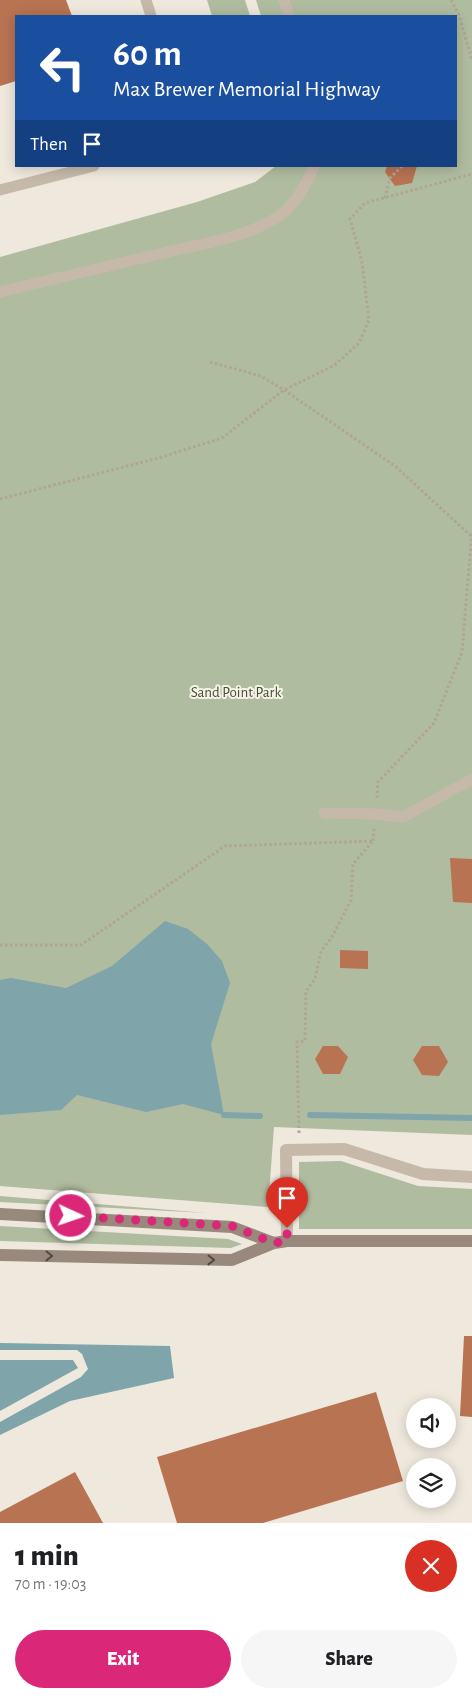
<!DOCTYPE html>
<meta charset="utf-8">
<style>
body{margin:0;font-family:"Alegreya Sans",sans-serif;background:#f6f6f6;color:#202124;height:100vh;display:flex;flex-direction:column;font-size:19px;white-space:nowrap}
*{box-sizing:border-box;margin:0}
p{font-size:16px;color:#757577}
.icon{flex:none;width:28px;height:28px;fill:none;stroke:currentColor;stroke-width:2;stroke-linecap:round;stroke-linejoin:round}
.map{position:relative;height:1523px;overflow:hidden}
.side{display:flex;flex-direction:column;background:#fff;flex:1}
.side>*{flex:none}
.guide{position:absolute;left:15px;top:15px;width:442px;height:152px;border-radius:0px;box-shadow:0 2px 12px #0003;background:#1a4fa0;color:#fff;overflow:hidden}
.controls{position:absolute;left:406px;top:1398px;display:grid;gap:10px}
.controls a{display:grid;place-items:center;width:50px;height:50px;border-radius:50%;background:#fff;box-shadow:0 2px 12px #0003;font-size:25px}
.pin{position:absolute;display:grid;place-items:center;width:42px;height:42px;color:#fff;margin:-51px -21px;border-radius:50% 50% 50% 0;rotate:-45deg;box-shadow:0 0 5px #0007}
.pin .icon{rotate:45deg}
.me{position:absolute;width:55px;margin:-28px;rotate:93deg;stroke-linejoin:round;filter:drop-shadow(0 0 4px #0008)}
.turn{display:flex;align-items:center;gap:18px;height:105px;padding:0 15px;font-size:22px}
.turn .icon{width:65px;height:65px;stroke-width:2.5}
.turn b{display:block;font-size:35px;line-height:42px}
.then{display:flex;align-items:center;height:48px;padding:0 15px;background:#0003;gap:10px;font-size:19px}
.round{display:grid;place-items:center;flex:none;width:52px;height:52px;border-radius:26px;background:#f6f6f6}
.overview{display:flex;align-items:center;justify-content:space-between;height:85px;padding:0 15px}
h1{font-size:30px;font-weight:800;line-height:38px}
.button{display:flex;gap:10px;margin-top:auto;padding:10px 15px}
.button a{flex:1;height:58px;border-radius:30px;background:#db2777;color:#fff;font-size:20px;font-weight:800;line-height:58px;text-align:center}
.button a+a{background:#f6f6f6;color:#202124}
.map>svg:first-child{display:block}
</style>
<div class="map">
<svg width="472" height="1523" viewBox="0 0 472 1523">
<rect width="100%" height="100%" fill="#efe8dd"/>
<path fill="#b0bc9f" d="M207 0H245L250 16H212Z
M256 0H472V1135L274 1127 268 1207 0 1186V257L197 202 255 182 276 166H456V16H261Z
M341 1161 418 1186 472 1189V1229H299V1162Z
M0 1196 207 1213 0 1202Z
M0 1226 228 1239 242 1244 231 1248 0 1241Z"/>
<path fill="#7fa4a9" d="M165 921 188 929 207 944 222 961 230 983 211 1044 224 1115 183 1104 146 1112 77 1095 61 1110 0 1115V980L11 978 66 988 112 966Z
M0 1343 170 1346 174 1378 70 1401 0 1435V1422L81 1377 88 1369 82 1354 77 1350H0Z
M0 1360H73L78 1368 0 1411Z"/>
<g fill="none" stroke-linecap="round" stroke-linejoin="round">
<path stroke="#7fa4a9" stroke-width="6" d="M224 1115 260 1116
M310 1115 472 1118"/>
</g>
<path fill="#b87352" d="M0 0H66L72 16H16V81L0 86Z
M387 166H417L412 183 395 186 385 172Z
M450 858 472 859V903L453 902Z
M340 950 368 951V969L340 968Z
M323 1046H338L348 1057 340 1074H323L315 1059Z
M422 1046H439L448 1062 439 1076 422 1075 413 1060Z
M464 1336H472V1417L460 1416Z
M376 1392 403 1481 263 1523H177L157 1457Z
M75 1472 103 1523H0V1512Z"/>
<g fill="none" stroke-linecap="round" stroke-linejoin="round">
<path stroke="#b1a395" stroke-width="3" stroke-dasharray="2.5 2.5" stroke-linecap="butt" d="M451 0 459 15 472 60
M385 198 390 178 402 166
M210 362 261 376 284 390 395 466 471 536
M0 499 162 457 222 438 284 390 335 365 359 343 369 320 362 262 350 219 365 203 472 174
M377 798 378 782 434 723 462 652 472 531
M373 841 374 829
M0 945H81L225 846 373 841 353 864 351 900 332 937 321 951 315 979 306 991 305 1041 297 1042 299 1134"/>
<path stroke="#c6b9aa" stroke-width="11" d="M146 0 151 16
M284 0 289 16
M0 190 94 166
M0 292C54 279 109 266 163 253 201 244 246 238 279 216 296 204 306 185 314 166
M324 813 376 814 403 817 472 779"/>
<path stroke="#c6b9aa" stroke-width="12" d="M287 1241 286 1150 344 1149 423 1174 472 1177"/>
<path stroke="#99897c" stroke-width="12" d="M0 1214 232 1227 274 1243
M0 1255 232 1260 274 1243 287 1241H472"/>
</g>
<defs><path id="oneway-chevron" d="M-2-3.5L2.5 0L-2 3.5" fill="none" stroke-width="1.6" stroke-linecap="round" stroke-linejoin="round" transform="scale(1.25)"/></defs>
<g stroke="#524942">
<use href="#oneway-chevron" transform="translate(49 1256) rotate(1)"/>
<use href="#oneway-chevron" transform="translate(211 1260) rotate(1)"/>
</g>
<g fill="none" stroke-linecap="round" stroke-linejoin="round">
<path stroke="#db2777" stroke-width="9" stroke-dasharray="0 16.2" d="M71 1216 232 1226 274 1243 287 1241V1228"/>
</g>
<g text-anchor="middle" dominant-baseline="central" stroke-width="4" stroke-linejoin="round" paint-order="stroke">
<g font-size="15" fill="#41502f" stroke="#f7f2e9">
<text x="236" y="692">Sand Point Park</text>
</g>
</g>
</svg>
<div class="controls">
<a><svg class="icon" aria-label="sound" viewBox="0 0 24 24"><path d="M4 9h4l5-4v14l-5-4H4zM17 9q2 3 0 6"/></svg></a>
<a><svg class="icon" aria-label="layers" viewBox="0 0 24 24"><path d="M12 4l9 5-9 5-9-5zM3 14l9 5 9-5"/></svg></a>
</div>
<div class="pin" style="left:287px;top:1228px;background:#d93025"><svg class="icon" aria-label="arrive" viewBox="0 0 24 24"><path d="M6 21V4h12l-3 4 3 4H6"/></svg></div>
<svg class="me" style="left:71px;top:1216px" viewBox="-20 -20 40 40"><circle r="17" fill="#db2777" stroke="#fff" stroke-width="3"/><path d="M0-11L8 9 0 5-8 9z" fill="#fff"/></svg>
<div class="guide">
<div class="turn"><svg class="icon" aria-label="left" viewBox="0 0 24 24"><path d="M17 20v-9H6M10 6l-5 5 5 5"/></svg><div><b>60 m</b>Max Brewer Memorial Highway</div></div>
<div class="then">Then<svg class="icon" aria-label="arrive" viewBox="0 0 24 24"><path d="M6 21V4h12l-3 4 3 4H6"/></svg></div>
</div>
</div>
<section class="side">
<div class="overview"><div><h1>1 min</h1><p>70 m · 19:03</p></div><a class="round" style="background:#d93025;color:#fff"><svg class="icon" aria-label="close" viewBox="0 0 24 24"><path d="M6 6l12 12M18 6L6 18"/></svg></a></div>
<div class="button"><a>Exit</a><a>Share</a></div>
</section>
